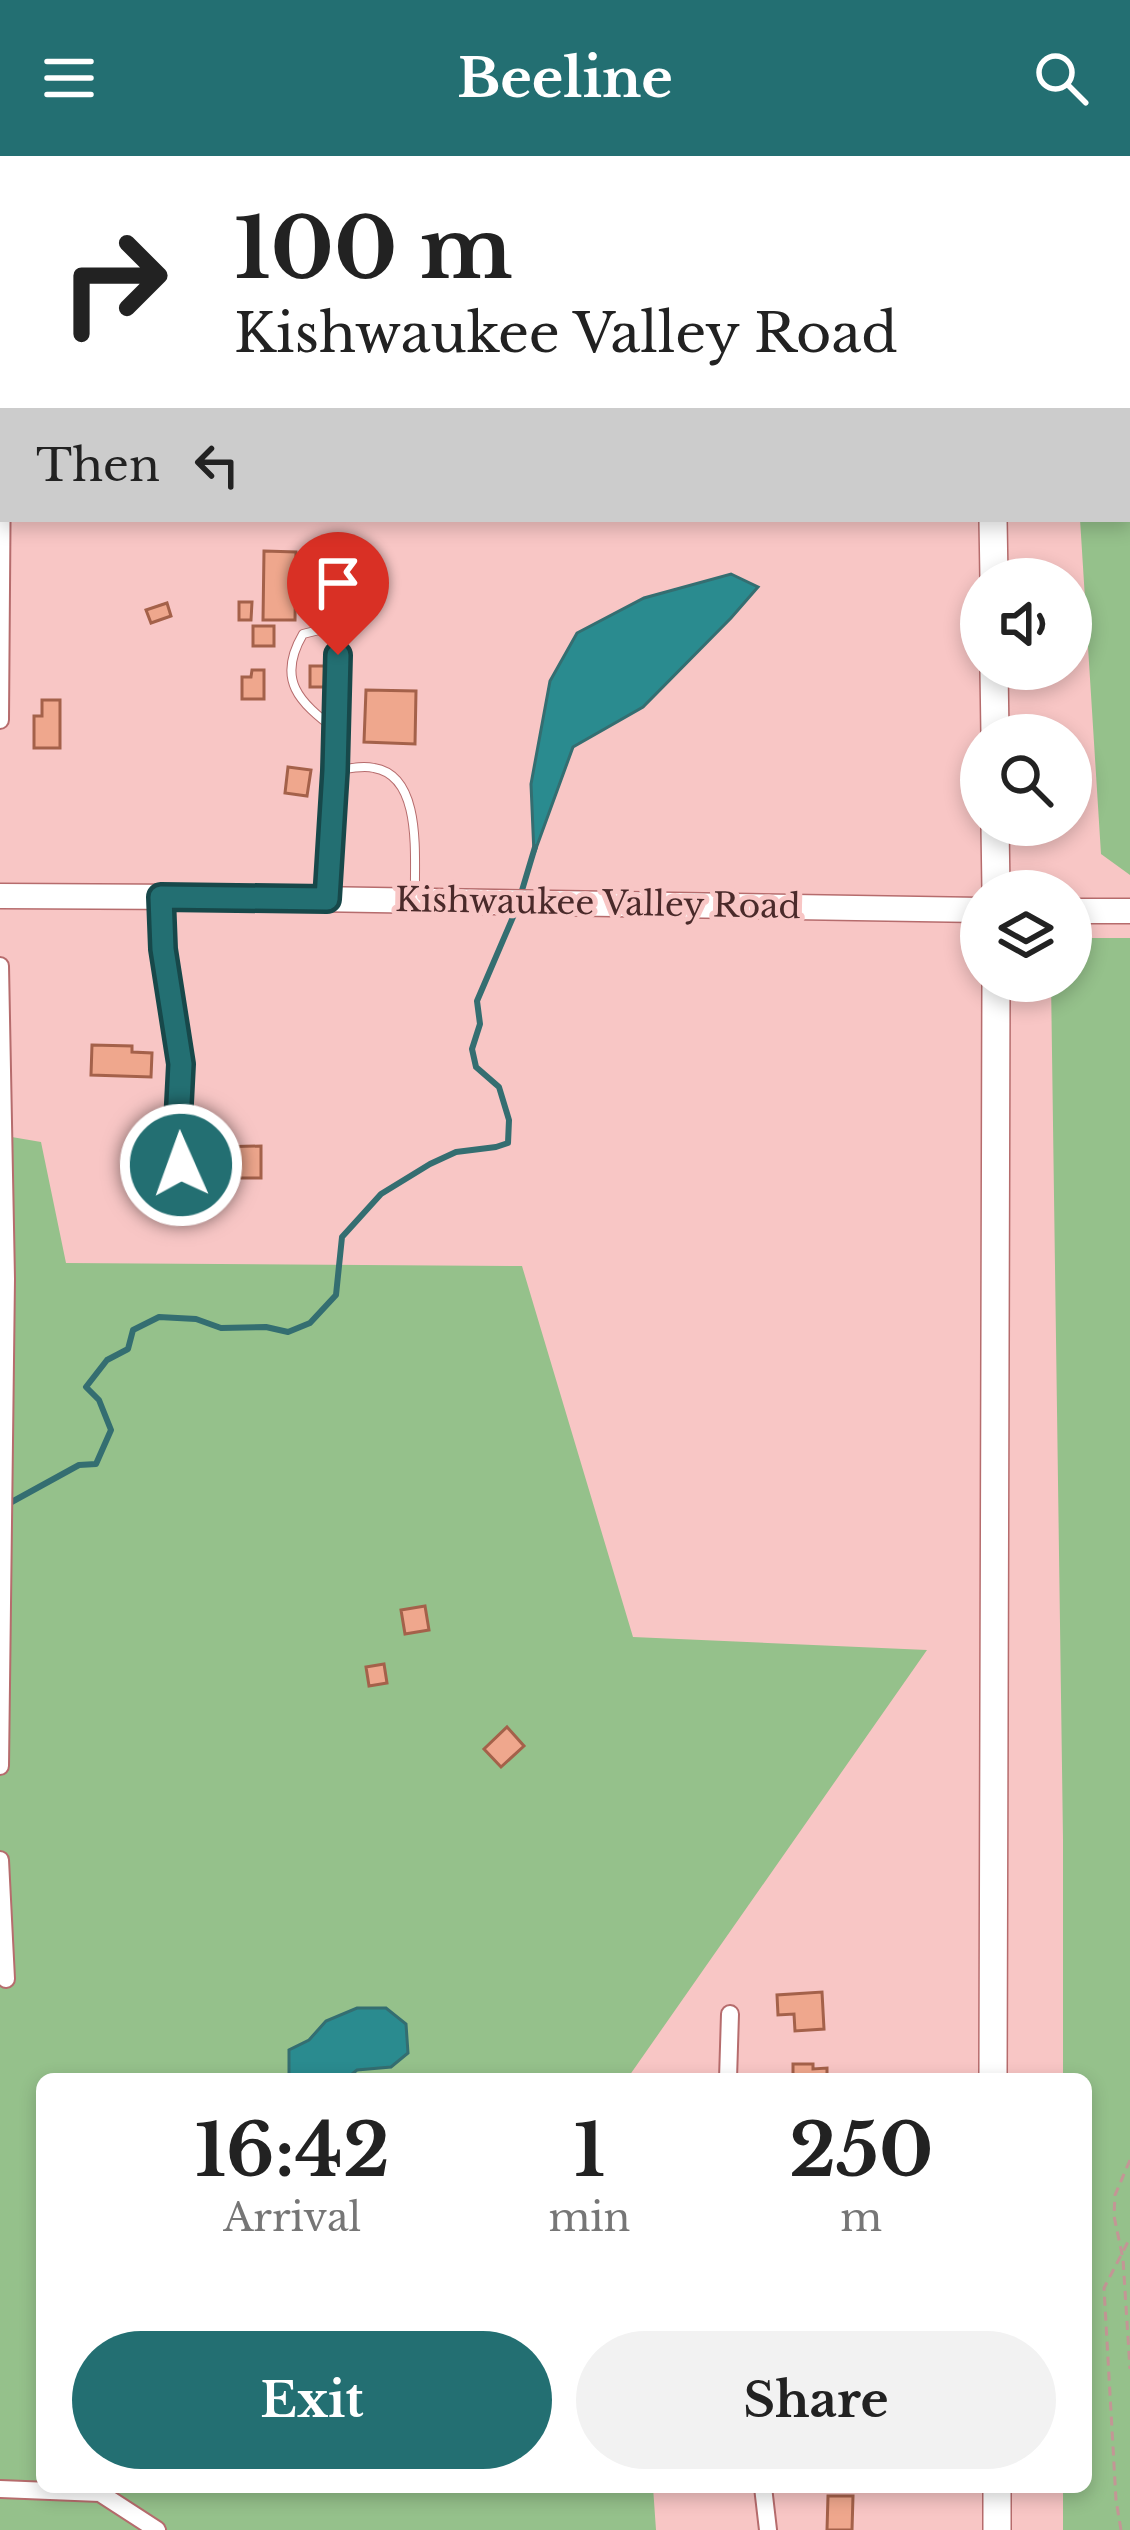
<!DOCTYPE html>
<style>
body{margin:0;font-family:"Libre Baskerville",serif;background:#f2f2f2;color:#222;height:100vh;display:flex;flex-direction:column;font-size:45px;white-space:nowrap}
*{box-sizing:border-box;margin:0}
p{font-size:39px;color:#767676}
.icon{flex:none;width:66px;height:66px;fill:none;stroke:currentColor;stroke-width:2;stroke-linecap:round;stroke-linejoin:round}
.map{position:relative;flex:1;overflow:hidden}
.sheet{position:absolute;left:36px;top:1917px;width:1056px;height:420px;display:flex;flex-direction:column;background:#fff;border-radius:18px;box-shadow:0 6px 18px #0003}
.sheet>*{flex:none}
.banner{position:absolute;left:0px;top:0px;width:1131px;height:366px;box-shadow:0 6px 18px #0003;background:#fff;color:#222;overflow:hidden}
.buttons{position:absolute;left:960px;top:402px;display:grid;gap:24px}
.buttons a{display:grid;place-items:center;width:132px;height:132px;border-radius:50%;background:#fff;box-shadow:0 6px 18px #0003;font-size:60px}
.pin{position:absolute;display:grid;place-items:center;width:102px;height:102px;color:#fff;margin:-123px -51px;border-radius:50% 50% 50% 0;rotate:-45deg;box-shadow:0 0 12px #0007}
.pin .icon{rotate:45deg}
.me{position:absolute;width:132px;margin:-66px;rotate:358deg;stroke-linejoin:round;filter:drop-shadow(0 0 9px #0008)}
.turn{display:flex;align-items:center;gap:42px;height:252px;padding:0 36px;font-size:54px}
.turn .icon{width:156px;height:156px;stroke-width:2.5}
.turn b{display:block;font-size:84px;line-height:102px}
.then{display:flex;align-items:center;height:114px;padding:0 36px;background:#0003;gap:24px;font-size:45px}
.eta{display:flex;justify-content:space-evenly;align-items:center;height:204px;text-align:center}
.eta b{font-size:72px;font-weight:700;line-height:84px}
.button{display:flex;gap:24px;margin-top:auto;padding:24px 36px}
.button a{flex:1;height:138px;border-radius:72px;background:#236f72;color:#fff;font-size:48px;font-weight:700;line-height:138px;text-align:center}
.button a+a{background:#f2f2f2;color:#222}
header{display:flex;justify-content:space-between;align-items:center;height:156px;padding:0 36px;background:#236f72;color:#fff;font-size:54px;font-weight:700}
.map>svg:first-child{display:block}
</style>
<header><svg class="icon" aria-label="menu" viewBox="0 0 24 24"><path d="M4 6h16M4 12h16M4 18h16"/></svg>Beeline<svg class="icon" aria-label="search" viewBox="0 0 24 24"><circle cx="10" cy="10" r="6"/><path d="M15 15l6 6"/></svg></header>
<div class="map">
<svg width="1130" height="2374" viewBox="0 0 1130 2374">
<rect width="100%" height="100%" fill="#f8c6c5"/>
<path fill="#95c18b" d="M1128 322H1130V719L1101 698 1080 363H1128Z
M1071 782H1130V2374H1063V2331H1086V1923H1063V1683L1051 825H1071Z
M0 979 41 986 66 1107 522 1110 633 1481 927 1494 627 1923H42V2331H653L656 2374H0Z"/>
<path fill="#2a8b8f" stroke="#346e71" stroke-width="3" d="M731 418 758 431 731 462 643 551 573 591 534 698 531 628 550 525 577 477 644 442Z
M357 1852H386L406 1868 408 1897 391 1911 357 1914 346 1923H292L289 1919V1894L309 1884 326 1865Z"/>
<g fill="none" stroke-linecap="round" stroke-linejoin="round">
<path stroke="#346e71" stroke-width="6" d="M520 741 535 691
M8 1348 79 1309 96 1308 111 1274 99 1244 86 1231 107 1204 128 1193 133 1174 159 1161 196 1163 221 1172 266 1171 288 1176 310 1167 336 1139 342 1081 381 1038 430 1008 456 996 496 991 508 987 509 964 499 931 476 911 472 893 480 868 477 845 516 754"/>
</g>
<path fill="#efa78d" stroke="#a4614a" stroke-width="3" d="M264 395 296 396 295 464H263Z
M239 446H252L251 464H239Z
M167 447 171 460 151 467 146 454Z
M253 470H274V490H253Z
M310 510H328V531H310Z
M252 514H264V543H242V521H251Z
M366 534 416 535 415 588 364 586Z
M42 544H60V592H34V560H42Z
M288 611 311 614 307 640 285 637Z
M92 889 132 890V896L152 897 151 921 91 919Z
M134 987H161V1005H134Z
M261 990V1022H214V991Z
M425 1450 429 1474 405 1478 401 1454Z
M384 1508 387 1527 369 1530 366 1511Z
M507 1571 524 1590 501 1611 484 1593Z
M822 1836 824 1873 795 1875 794 1858 778 1859 777 1839Z
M793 1908H813V1913L827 1912V1923H793Z
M828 2340H853L852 2374H827Z"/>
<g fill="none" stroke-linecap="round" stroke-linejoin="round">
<g stroke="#b66c6d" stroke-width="10">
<path id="lane" d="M335 615C348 613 361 609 374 612 423 620 414 701 415 739
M327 741 335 615 338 499 330 480 319 474 303 478C276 524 299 546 336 574
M161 742C161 767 162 793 166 818 173 859 184 898 180 940 178 961 171 1005 187 1023 196 1033 210 1033 222 1033"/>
</g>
<g stroke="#b66c6d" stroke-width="20">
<path id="street" d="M4 3V0
M0 564 3 169
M0 810 6 1123 0 1610
M0 1704 6 1823
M728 1923 730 1858
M763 2331 768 2374
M0 2333 100 2337 157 2374"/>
</g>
<g stroke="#b66c6d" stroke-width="27">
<path id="secondary" d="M0 740 191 741 981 754
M1071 755H1130"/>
</g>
<g stroke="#b66c6d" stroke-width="30">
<path id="primary" d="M991 0V3
M993 363 994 423
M994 513 995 579
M995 669 996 735
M993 1923 996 825
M997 2331V2374"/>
</g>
<path stroke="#c39695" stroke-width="3" stroke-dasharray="9 6" stroke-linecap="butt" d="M1130 2004 1115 2039 1114 2060 1123 2103 1130 2213
M1121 2374 1116 2344 1104 2132 1130 2082"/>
<use href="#lane" stroke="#fff" stroke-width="8"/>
<use href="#street" stroke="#fff" stroke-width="16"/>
<use href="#secondary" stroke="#fff" stroke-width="24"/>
<use href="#primary" stroke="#fff" stroke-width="27"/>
</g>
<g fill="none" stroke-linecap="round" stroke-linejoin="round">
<g stroke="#17484a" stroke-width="30">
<path id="route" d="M181 1009 177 986 181 908 163 793 161 741 327 743 335 615 338 499"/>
</g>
<use href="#route" stroke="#236f72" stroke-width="21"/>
</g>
<g text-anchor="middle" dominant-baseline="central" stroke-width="10" stroke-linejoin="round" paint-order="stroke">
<g font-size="33" fill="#4a2a2a" stroke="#f8c6c5">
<text transform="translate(598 747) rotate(1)">Kishwaukee Valley Road</text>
</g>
</g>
</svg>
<div class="buttons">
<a><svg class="icon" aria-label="sound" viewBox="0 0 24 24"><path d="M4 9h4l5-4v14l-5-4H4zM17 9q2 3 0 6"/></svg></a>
<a><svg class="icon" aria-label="search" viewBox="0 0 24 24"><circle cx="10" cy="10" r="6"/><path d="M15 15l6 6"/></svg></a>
<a><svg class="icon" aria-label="layers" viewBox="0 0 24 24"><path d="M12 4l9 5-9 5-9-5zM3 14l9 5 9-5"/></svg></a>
</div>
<div class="pin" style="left:338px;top:499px;background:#d93025"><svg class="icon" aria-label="arrive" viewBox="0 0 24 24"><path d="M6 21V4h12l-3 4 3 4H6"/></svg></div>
<svg class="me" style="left:181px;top:1009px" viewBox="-20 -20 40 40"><circle r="17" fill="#236f72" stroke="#fff" stroke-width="3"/><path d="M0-11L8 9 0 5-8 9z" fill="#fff"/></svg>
<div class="banner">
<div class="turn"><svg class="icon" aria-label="right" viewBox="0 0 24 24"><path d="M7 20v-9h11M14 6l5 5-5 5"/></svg><div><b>100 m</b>Kishwaukee Valley Road</div></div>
<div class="then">Then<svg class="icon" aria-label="left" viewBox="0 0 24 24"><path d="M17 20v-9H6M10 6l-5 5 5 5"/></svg></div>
</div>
<section class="sheet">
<div class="eta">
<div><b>16:42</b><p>Arrival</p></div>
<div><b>1</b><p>min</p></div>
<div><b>250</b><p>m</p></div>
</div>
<div class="button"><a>Exit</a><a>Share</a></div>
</section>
</div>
